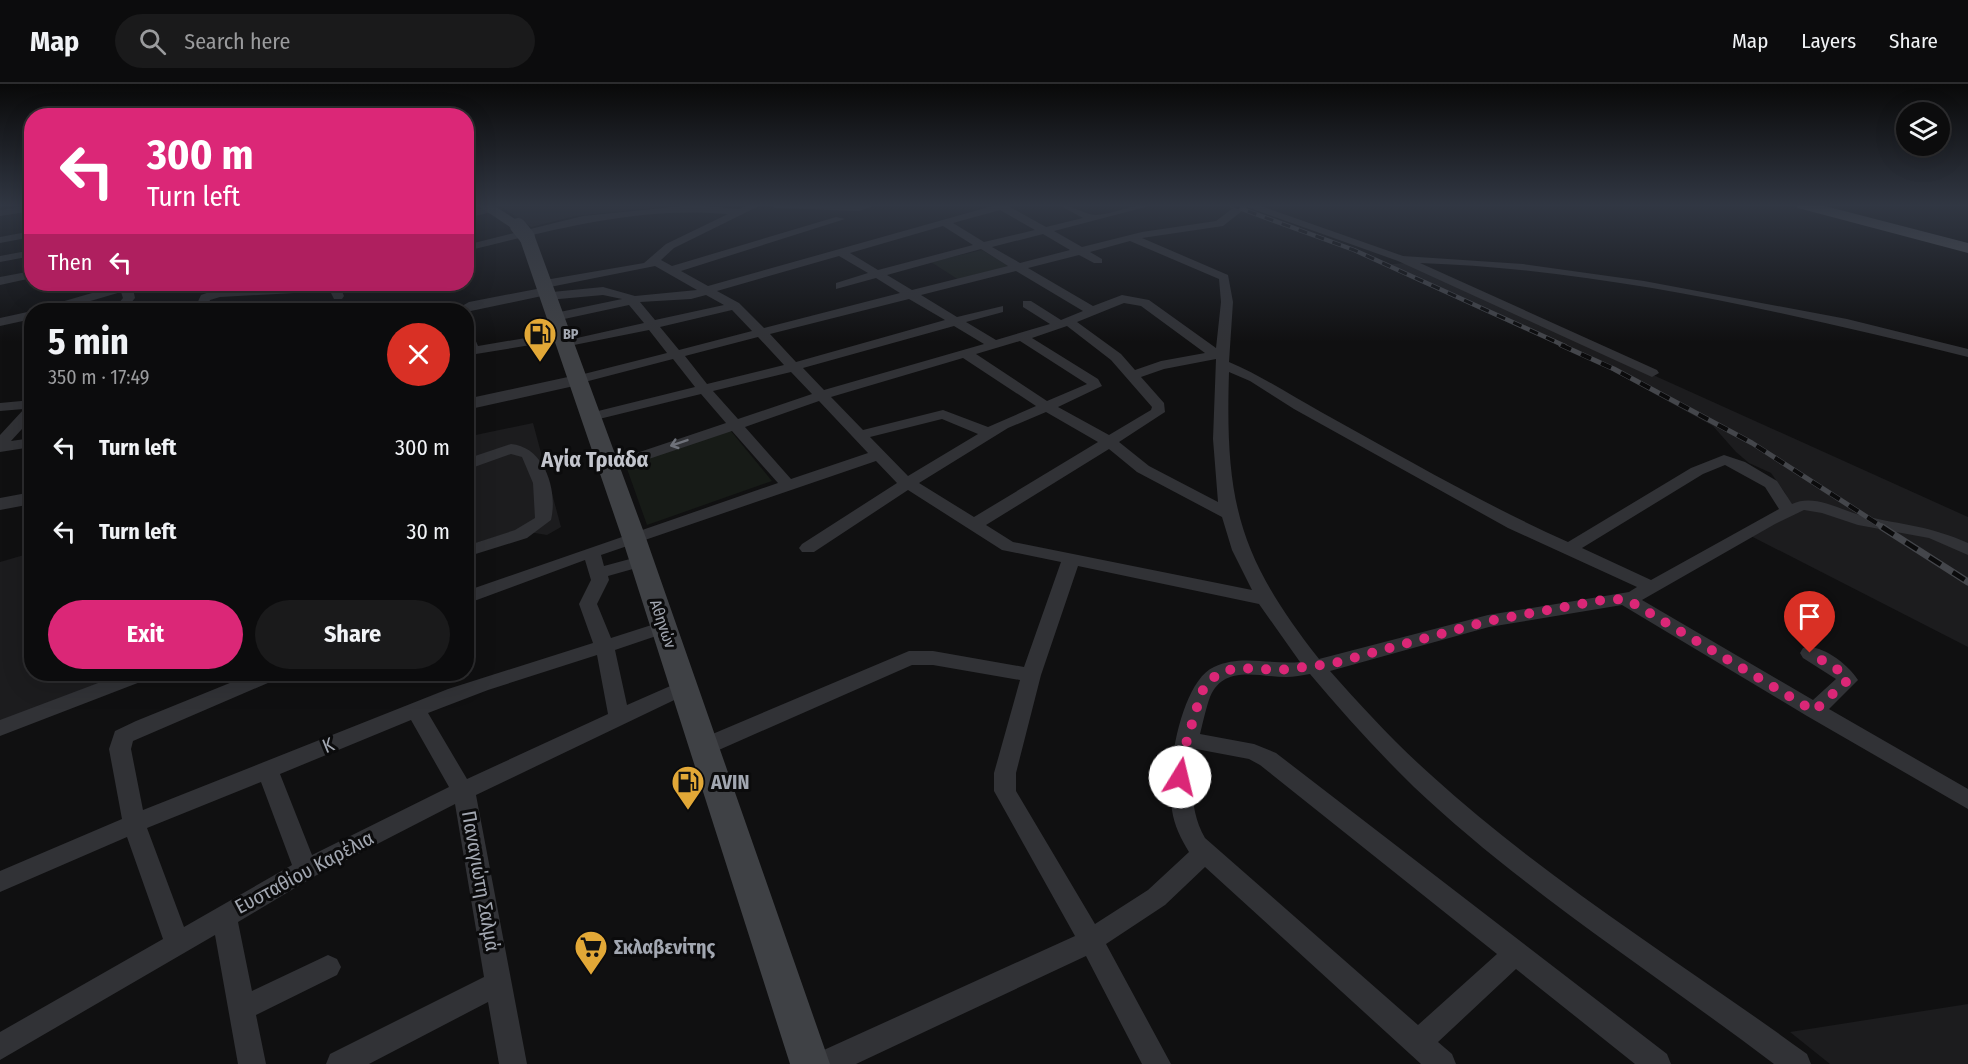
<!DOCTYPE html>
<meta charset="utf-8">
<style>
body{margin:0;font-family:"Fira Sans Condensed",sans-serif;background:#1a1a1b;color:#f1f3f6;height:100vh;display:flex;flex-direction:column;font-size:22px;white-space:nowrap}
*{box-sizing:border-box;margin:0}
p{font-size:20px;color:#9a9b9d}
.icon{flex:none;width:33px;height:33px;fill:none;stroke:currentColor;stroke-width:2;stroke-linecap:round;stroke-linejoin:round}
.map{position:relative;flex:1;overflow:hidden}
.drawer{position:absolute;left:24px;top:219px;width:450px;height:378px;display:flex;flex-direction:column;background:#0c0c0d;border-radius:24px;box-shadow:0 6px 24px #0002,0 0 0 2px #2c2c2e}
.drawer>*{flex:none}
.banner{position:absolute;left:24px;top:24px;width:450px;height:183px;border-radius:24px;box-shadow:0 6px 24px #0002,0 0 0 2px #2c2c2e;background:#db2777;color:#fff;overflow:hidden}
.buttons{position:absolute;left:1896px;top:18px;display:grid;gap:12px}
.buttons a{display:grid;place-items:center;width:54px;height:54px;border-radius:50%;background:#0c0c0d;box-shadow:0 6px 24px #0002,0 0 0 2px #2c2c2e;font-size:30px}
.pin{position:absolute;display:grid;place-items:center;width:51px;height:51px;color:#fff;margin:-62px -26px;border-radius:50% 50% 50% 0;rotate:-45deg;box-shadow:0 0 6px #0007}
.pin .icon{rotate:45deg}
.me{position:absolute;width:66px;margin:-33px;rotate:9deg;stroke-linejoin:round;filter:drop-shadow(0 0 4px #0008)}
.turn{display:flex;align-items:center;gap:21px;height:126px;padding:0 24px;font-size:27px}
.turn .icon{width:78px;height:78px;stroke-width:2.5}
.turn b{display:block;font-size:42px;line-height:51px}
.then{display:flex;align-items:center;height:57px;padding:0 24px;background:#0003;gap:12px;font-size:22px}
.round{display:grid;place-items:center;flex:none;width:63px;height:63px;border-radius:32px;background:#1a1a1b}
.headline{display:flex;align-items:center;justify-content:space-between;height:102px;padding:0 24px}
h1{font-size:36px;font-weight:700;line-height:45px}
.action{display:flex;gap:12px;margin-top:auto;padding:12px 24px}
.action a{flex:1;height:69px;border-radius:36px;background:#db2777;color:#fff;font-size:24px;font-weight:700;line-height:69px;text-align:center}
.action a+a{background:#1a1a1b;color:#f1f3f6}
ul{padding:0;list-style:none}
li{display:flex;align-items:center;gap:18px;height:84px;padding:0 24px}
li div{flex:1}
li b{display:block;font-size:22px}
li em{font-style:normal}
header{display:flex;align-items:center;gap:36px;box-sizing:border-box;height:84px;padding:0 30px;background:#0c0c0d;border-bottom:2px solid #2c2c2e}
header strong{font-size:28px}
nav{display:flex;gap:33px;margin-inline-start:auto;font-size:21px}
.search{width:420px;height:54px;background:#1a1a1b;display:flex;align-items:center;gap:15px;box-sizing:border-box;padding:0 21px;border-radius:33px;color:#9a9b9d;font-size:22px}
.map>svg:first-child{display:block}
</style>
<header>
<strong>Map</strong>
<div class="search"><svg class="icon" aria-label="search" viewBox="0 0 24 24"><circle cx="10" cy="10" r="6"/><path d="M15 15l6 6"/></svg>Search here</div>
<nav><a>Map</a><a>Layers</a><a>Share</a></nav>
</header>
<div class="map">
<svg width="1968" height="980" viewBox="0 0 1968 980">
<rect width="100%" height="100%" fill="#101011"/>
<path fill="#1c1c1e" d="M499 121H684L575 132 531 143Z
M1405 179 1968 433V563L1745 449 1791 425 1785 409 1771 389 1749 379 1736 368 1713 342 1607 284 1382 181Z
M533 339 561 443 547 451 517 446 467 462 466 353Z
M31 469 32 590H124L0 637V478Z
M1968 920V980H1830L1790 948Z"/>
<path fill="#171b17" d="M982 166 1010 183 959 196 931 178Z
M730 346 772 397 647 441 626 382Z"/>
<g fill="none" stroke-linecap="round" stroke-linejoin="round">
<path fill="#313236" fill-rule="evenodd" d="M32 121V127L0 132V126Z
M693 121 739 125 749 121H761L674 164 661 176 672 182 836 133 845 135 681 187 708 202 996 121H1011L1010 123 1046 143 1083 134 1059 121C1073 121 1085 131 1096 131 1116 130 1133 119 1153 121L1054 147 1082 163 1142 148 1216 137 1237 121H1258L1403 172 1523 180 1644 197 1847 235 1968 265V273C1793 230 1601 185 1420 179L1657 286 1659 289 1652 293 1398 177 1247 123 1223 142 1142 154 1228 191 1233 218 1229 278C1262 292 1290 311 1321 328 1403 373 1483 420 1568 458L1691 384 1724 371 1745 378 1777 397 1792 420C1815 409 1841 427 1864 432 1903 441 1930 442 1968 459V471L1929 454 1858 441 1822 429 1804 426 1775 440 1642 516 1813 616 1836 595 1803 574 1800 569 1803 564C1821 559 1849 581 1858 596L1829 625 1968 705V725L1807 632 1622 521 1489 543 1330 587C1362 623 1395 659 1431 691 1546 796 1682 879 1807 970L1811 980H1774C1654 889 1524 807 1414 703 1377 667 1343 629 1310 590 1302 591 1294 593 1286 593 1258 593 1224 580 1210 613 1206 624 1203 638 1200 650L1254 660 1276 669 1667 970 1671 980H1635L1516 885 1438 958 1452 970 1456 980H1421L1205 783 1165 821 1106 860 1171 980H1142L1086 872 856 980H811L815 970 1075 852 994 707V689L1020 596 933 581H912L712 669 704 671 696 669 693 663 696 657 909 567H933L1024 583 1061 478 1002 466 908 406 814 468H802L799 464 802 460 897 399 876 377 601 471 604 482 641 472 650 477 647 481 608 492 609 496 597 520 611 554 664 537 671 539 674 543 671 547 615 566 627 621 684 596 691 598 694 603 691 608 476 711 527 980H499L488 918 369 980H326L330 970 484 893 455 720 315 792 238 838 252 907 328 871 337 875 341 883 337 891 256 931 266 980H238L215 851 0 976V948L163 855 127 753 0 808V787L122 735 109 665 115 647 136 637 252 590H280L277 595 133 657 131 665 143 726 448 605 593 559 579 520 591 496 585 476 466 520V507L778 399 732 347 616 386H604L602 383 604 380 726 339 701 310 591 337 586 336 584 333 586 330 695 303 673 275 577 300 572 299V293L667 269 649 246 559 264V258L644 239 629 221 555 237 549 233 555 229 622 215 603 211 548 216 542 212 466 228 455 226 469 218 547 203 552 208 603 203 635 212 697 206 655 182 545 204 539 200 545 196 644 179 666 160 728 130C639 122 552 146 466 167V161L583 132ZM1000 126 1035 146 984 158 953 139ZM943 142 973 161 878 186 850 169ZM1043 150 1070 166 1020 179 992 163ZM1130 157 1219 195 1221 218 1216 264 1149 216 1122 211 1093 222 1028 184 1079 171 1094 179H1102V175L1090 168ZM981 165 1008 182 912 206 887 191ZM839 172 868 189 836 199V205L876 194 900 209 764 244 739 219 717 207ZM1016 187 1083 227 1061 236 1031 217H1023V223L1050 240 996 256 966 238 1003 228V222L957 233 921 211ZM706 211 724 221 655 236 640 218 691 215ZM909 215 945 236 796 278 770 250ZM1124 219 1141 222 1205 269 1161 277 1135 286 1121 270 1077 238ZM732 226 752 247 679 266 660 243ZM954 242 984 260 824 306 803 284ZM1067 242 1111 276 1152 323 1151 326 1109 351 1058 323 1102 302 1098 295 1032 254ZM758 253 784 281 707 300 685 272ZM1020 257 1087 300 1047 317 976 270ZM963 274 1036 322 988 343 943 326 863 346 831 313ZM1216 275 1213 355 1218 418 1149 382 1119 358 1165 328 1164 319 1141 293 1164 285ZM791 288 812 310 738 335 713 307ZM1229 288 1250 297 1294 325 1508 444 1637 503 1629 508 1488 531 1319 575C1238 472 1225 417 1229 288ZM819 317 868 369 791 395 745 343ZM1046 328 1098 358 974 433 919 399 1008 344ZM942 335 978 350 908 392 870 353ZM1109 365 1137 388 1222 433 1232 466 1252 506 1013 458 986 441ZM1725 381 1765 403 1779 425 1651 496 1582 464 1703 390ZM1078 482 1259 520 1300 578C1271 581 1241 570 1214 583 1180 598 1165 693 1172 726 1174 741 1181 755 1189 768L1148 806 1095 840 1016 707V689L1041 591ZM597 571 608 630 467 695 428 629 488 606ZM411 636 449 703 312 771 280 690ZM1196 665 1249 675 1260 681 1497 870 1418 941 1205 754C1189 726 1191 695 1196 665ZM261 698 292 781 184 843 147 744Z
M770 121H877L859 127 775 124Z
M492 122 497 125 496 127 466 134V128Z
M32 147V153L0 159V153Z
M32 166V172L0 178V172Z
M32 187V194L0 201V193Z
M61 200 86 202 141 200 133 205 135 214 125 226H113L123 214 121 208 60 226H42L44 223 92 209 68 206Z
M165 200H182L160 209 154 205Z
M330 200 339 201 344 212 342 215H334L330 207 220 213 210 216 206 226H194L201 211 218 205Z
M32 227V235L0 242V234Z
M466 244 472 248 478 262 561 248 568 252 561 256 476 270 466 266Z
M32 316V334L11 357 32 354V363L0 368V351L24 325 0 327V319Z
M511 360C545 363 558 407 551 436L527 454 466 473V462L515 446 535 434 533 399 522 373 511 370 466 386V375Z
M122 590H151L148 595 0 652V636Z"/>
<path fill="#313236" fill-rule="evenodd" d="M577 291 583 292 586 296 583 300 466 326V315Z
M32 408V420L0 426V414Z"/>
<path fill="#3f4145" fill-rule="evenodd" d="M477 121H493L526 142 518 147 513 145Z
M527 148 535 153 646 454 830 980H790L622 454 519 153Z"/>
<path fill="#4d4f54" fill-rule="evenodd" d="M1796 121H1821L1968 159V169L1798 124Z"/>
<g stroke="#44464b" stroke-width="4.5">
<path id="rail-far2" d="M1231 121 1354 166 1565 262"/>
</g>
<g stroke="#44464b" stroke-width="5">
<path id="rail-far1" d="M1561 261 1614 285 1752 359 1884 444"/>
</g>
<g stroke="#44464b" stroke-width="7">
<path id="rail" d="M1882 443 1968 498"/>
</g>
<use href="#rail-far2" stroke="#0b0b0c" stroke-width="3" stroke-dasharray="9" stroke-linecap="butt"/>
<use href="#rail-far1" stroke="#0b0b0c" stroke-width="4" stroke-dasharray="11" stroke-linecap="butt"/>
<use href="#rail" stroke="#0b0b0c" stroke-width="4.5" stroke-dasharray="14" stroke-linecap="butt"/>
<path stroke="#3f4145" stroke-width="16" d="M518 142 527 153"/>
</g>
<defs><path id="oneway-shaft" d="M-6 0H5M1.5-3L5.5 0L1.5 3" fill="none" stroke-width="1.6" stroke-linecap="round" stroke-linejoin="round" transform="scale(1.5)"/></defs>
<use stroke="#6f727a" href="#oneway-shaft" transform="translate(679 359) rotate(161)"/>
<linearGradient id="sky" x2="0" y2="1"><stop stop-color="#090909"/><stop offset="0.47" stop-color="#313743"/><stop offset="1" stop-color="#313743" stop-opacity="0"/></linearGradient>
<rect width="1968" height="258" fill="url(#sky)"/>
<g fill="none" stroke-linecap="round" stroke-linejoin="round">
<path stroke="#db2777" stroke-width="10" stroke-dasharray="0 18" d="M1180 693 1185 663 1200 613 1205 601 1220 588 1238 584 1279 586 1331 580 1488 537 1603 516 1626 515 1814 627 1848 596 1840 587 1810 569"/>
</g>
<defs>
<g id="fuel-pin" transform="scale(1.725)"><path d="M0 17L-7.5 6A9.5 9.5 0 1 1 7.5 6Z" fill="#e2a837" stroke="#0b0b0c"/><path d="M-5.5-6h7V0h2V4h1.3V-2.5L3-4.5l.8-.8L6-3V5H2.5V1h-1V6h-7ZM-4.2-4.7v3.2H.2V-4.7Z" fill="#111"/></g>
<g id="supermarket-pin" transform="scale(1.725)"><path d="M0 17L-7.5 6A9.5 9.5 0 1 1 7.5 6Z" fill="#e2a837" stroke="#0b0b0c"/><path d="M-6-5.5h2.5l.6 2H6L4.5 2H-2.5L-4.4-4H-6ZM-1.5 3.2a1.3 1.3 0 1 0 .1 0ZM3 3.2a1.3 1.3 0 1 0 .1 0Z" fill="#111"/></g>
</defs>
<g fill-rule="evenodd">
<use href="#fuel-pin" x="540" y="250"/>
<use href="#fuel-pin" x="688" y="698"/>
<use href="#supermarket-pin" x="591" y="863"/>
</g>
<g text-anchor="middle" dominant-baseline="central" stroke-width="6" stroke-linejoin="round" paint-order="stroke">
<g font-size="14" font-weight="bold" fill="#a2a7b1" stroke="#0b0b0c" text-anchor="start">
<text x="563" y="250">BP</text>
</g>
<g font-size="16" fill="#a2a7b1" stroke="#0b0b0c">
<text transform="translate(663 540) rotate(71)">Αθηνών</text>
</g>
<g font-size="20" fill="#a2a7b1" stroke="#0b0b0c">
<text transform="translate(328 661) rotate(-22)">Κ</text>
<text transform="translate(304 788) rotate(-28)">Ευσταθίου Καρέλια</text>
<text transform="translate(481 797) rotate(80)">Παναγιώτη Σαλμά</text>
</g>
<g font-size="20" font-weight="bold" fill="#a2a7b1" stroke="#0b0b0c" text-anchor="start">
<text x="711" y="698">AVIN</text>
<text x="614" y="863">Σκλαβενίτης</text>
</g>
<g font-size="22" font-weight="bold" fill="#c3c5cd" stroke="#0b0b0c">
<text x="595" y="375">Αγία Τριάδα</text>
</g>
</g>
</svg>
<div class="buttons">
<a><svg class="icon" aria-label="layers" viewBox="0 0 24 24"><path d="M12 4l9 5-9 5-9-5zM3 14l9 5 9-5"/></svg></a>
</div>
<div class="pin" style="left:1810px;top:569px;background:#d93025"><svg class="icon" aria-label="arrive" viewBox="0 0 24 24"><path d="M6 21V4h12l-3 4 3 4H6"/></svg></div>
<svg class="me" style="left:1180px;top:693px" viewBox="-20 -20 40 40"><circle r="19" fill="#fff"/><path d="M0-13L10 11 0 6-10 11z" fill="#db2777"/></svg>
<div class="banner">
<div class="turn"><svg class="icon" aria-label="left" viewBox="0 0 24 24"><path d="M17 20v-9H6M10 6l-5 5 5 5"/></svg><div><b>300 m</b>Turn left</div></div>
<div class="then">Then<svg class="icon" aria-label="left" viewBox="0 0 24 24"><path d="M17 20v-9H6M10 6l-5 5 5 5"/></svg></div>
</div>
<section class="drawer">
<div class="headline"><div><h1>5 min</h1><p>350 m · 17:49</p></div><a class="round" style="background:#d93025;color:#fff"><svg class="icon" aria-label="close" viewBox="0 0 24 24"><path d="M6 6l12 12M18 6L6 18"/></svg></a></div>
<ul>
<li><svg class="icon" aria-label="left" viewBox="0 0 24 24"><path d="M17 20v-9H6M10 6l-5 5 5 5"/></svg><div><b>Turn left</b></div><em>300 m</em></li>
<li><svg class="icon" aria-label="left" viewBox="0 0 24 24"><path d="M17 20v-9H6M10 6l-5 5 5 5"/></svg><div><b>Turn left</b></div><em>30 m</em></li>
</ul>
<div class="action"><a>Exit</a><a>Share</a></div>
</section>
</div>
